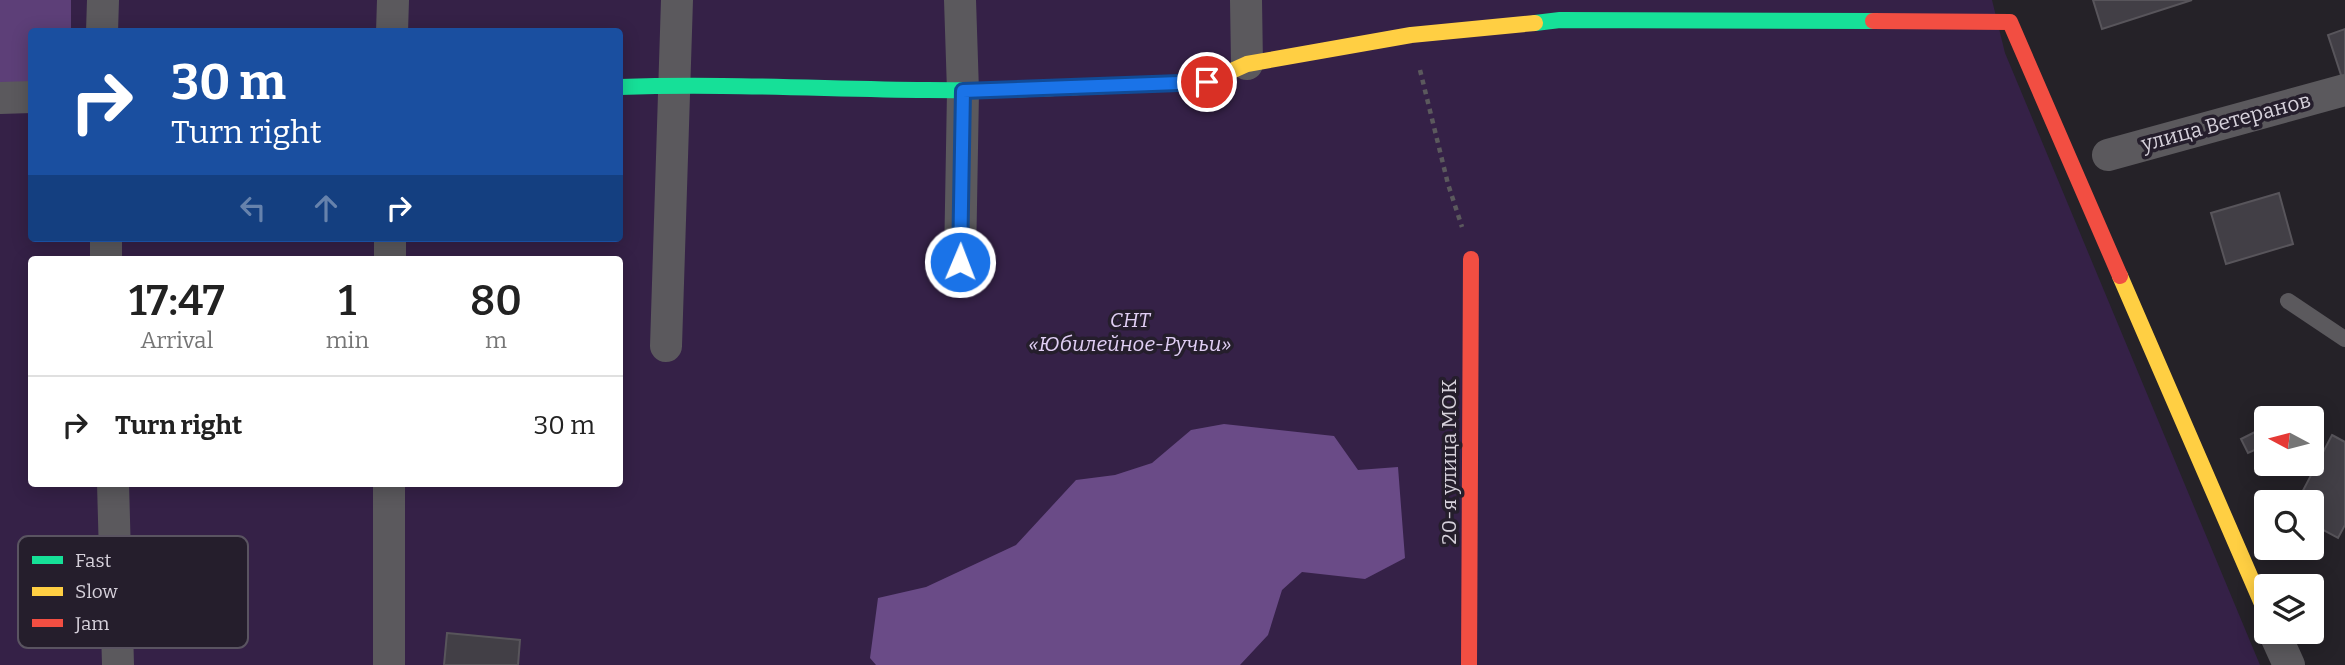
<!DOCTYPE html>
<meta charset="utf-8">
<style>
body{margin:0;font-family:Bitter,serif;background:#f6f6f6;color:#222;height:100vh;display:flex;flex-direction:column;font-size:26px;white-space:nowrap}
*{box-sizing:border-box;margin:0}
p{font-size:23px;color:#767676}
.icon{flex:none;width:38px;height:38px;fill:none;stroke:currentColor;stroke-width:2;stroke-linecap:round;stroke-linejoin:round}
.map{position:relative;flex:1;overflow:hidden}
.panel{position:absolute;left:28px;top:256px;width:595px;height:231px;display:flex;flex-direction:column;background:#fff;border-radius:7px;box-shadow:0 4px 18px #0003}
.panel>*{flex:none}
.banner{position:absolute;left:28px;top:28px;width:595px;height:214px;border-radius:7px;box-shadow:0 4px 18px #0003;background:#1a4fa0;color:#fff;overflow:hidden}
.needle{width:46px;rotate:277deg}
.fabs{position:absolute;left:2254px;top:406px;display:grid;gap:14px}
.fabs a{display:grid;place-items:center;width:70px;height:70px;border-radius:7px;background:#fff;box-shadow:0 4px 18px #0003;font-size:35px}
.pin{position:absolute;display:grid;place-items:center;width:60px;height:60px;color:#fff;margin:-30px;border:4px solid #fff;border-radius:50%;box-shadow:0 2px 7px #0007}
.me{position:absolute;width:77px;margin:-38px;rotate:1deg;stroke-linejoin:round;filter:drop-shadow(0 0 5px #0008)}
.turn{display:flex;align-items:center;gap:24px;height:147px;padding:0 28px;font-size:32px}
.turn .icon{width:91px;height:91px;stroke-width:2.5}
.turn b{display:block;font-size:49px;line-height:60px}
.lanes{display:flex;align-items:center;height:66px;padding:0 28px;background:#0003;justify-content:center;gap:35px;direction:ltr}
.lanes .off{opacity:.35}
.eta{display:flex;justify-content:space-evenly;align-items:center;height:119px;text-align:center}
.eta b{font-size:42px;font-weight:600;line-height:49px}
ul{padding:0;list-style:none}
li{display:flex;align-items:center;gap:21px;height:98px;padding:0 28px;border-top:2px solid #e0e0e0}
li div{flex:1}
li b{display:block;font-size:26px}
li em{font-style:normal}
.map>svg:first-child{display:block}
</style>
<div class="map">
<svg width="2345" height="665" viewBox="0 0 2345 665">
<rect width="100%" height="100%" fill="#252228"/>
<path fill="#352147" fill-rule="evenodd" d="M0 0H1992L2005 53 2260 665H0ZM32 32H620V238H32ZM32 259H620V483H32Z"/>
<path fill="#5d3f78" d="M0 0H71V31L32 32 31 102 0 98Z"/>
<path fill="#6a4b87" d="M1224 424 1334 436 1358 470 1398 467 1405 558 1365 579 1302 572 1282 590 1268 635 1240 665H876L870 658 878 598 926 587 1016 545 1076 480 1115 475 1152 463 1191 430Z"/>
<path fill="#423f46" stroke="#58555b" stroke-width="2" d="M2093 0H2192L2102 29Z
M2345 29V77L2342 78 2328 35Z
M2279 193 2293 244 2226 264 2211 213Z
M2261 429 2266 445 2248 453 2241 439Z
M2332 435 2345 442V525L2338 538 2312 524V502H2297Z
M447 633 520 640 518 665H444Z"/>
<g fill="none" stroke-linecap="round" stroke-linejoin="round">
<path stroke="#5b595d" stroke-width="4.5" stroke-dasharray="5 5" stroke-linecap="butt" d="M1420 70 1448 184 1462 227"/>
<path stroke="#5b595d" stroke-width="16" d="M2288 301 2345 339"/>
<path stroke="#5b595d" stroke-width="32" d="M1246 0 1247 64
M102 32 103 0
M392 32 393 0
M0 98 32 97
M2108 155 2345 90
M106 238V259
M390 259V238
M960 262 963 91 960 0
M666 346 677 0
M113 483 118 665
M2274 632 2289 665
M389 665V483"/>
<path stroke="#16e098" stroke-width="16" d="M1535 23 1560 20 1873 21
M620 87C756 82 893 94 1029 89"/>
<path stroke="#ffcf43" stroke-width="16" d="M1029 89 1207 82 1247 64 1411 35 1535 23
M2120 276 2266 613"/>
<path stroke="#f24e42" stroke-width="16" d="M1873 21 2010 22 2120 276
M1469 665 1471 259"/>
</g>
<g fill="none" stroke-linecap="round" stroke-linejoin="round">
<g stroke="#114b97" stroke-width="18">
<path id="route" d="M960 262 963 91 1207 82"/>
</g>
<use href="#route" stroke="#1a73e8" stroke-width="12"/>
</g>
<g text-anchor="middle" dominant-baseline="central" stroke-width="7" stroke-linejoin="round" paint-order="stroke">
<g font-size="21" fill="#d6d1db" stroke="#251e2c">
<text transform="translate(2226 122) rotate(-15)">улица Ветеранов</text>
<text transform="translate(1449 462) rotate(-90)">20-я улица МОК</text>
</g>
<g font-size="21" font-style="italic" fill="#e0cef4" stroke="#251e2c">
<text x="1130" y="320">СНТ<tspan x="1130" dy="24">«Юбилейное-Ручьи»</tspan></text>
</g>
</g>
<rect x="18" y="536" width="230" height="112" rx="10" fill="#251e2c" stroke="#5a5461" stroke-width="2"/>
<rect x="32" y="556" width="31" height="8" fill="#16e098"/>
<rect x="32" y="587" width="31" height="9" fill="#ffcf43"/>
<rect x="32" y="619" width="31" height="8" fill="#f24e42"/>
<g font-size="19" fill="#d6d1db">
<text x="75" y="567">Fast</text>
<text x="75" y="598">Slow</text>
<text x="75" y="630">Jam</text>
</g>
</svg>
<div class="fabs">
<a><svg class="needle" viewBox="-14 -14 28 28"><path d="M0-13l5 13h-10z" fill="#e53935"/><path d="M0 13l5-13h-10z" fill="#767676"/></svg></a>
<a><svg class="icon" aria-label="search" viewBox="0 0 24 24"><circle cx="10" cy="10" r="6"/><path d="M15 15l6 6"/></svg></a>
<a><svg class="icon" aria-label="layers" viewBox="0 0 24 24"><path d="M12 4l9 5-9 5-9-5zM3 14l9 5 9-5"/></svg></a>
</div>
<div class="pin" style="left:1207px;top:82px;background:#d93025"><svg class="icon" aria-label="arrive" viewBox="0 0 24 24"><path d="M6 21V4h12l-3 4 3 4H6"/></svg></div>
<svg class="me" style="left:960px;top:262px" viewBox="-20 -20 40 40"><circle r="17" fill="#1a73e8" stroke="#fff" stroke-width="3"/><path d="M0-11L8 9 0 5-8 9z" fill="#fff"/></svg>
<div class="banner">
<div class="turn"><svg class="icon" aria-label="right" viewBox="0 0 24 24"><path d="M7 20v-9h11M14 6l5 5-5 5"/></svg><div><b>30 m</b>Turn right</div></div>
<div class="lanes"><svg class="icon off" aria-label="left" viewBox="0 0 24 24"><path d="M17 20v-9H6M10 6l-5 5 5 5"/></svg><svg class="icon off" aria-label="ahead" viewBox="0 0 24 24"><path d="M12 20V5M6 11l6-6 6 6"/></svg><svg class="icon" aria-label="right" viewBox="0 0 24 24"><path d="M7 20v-9h11M14 6l5 5-5 5"/></svg></div>
</div>
<section class="panel">
<div class="eta">
<div><b>17:47</b><p>Arrival</p></div>
<div><b>1</b><p>min</p></div>
<div><b>80</b><p>m</p></div>
</div>
<ul>
<li><svg class="icon" aria-label="right" viewBox="0 0 24 24"><path d="M7 20v-9h11M14 6l5 5-5 5"/></svg><div><b>Turn right</b></div><em>30 m</em></li>
</ul>
</section>
</div>
